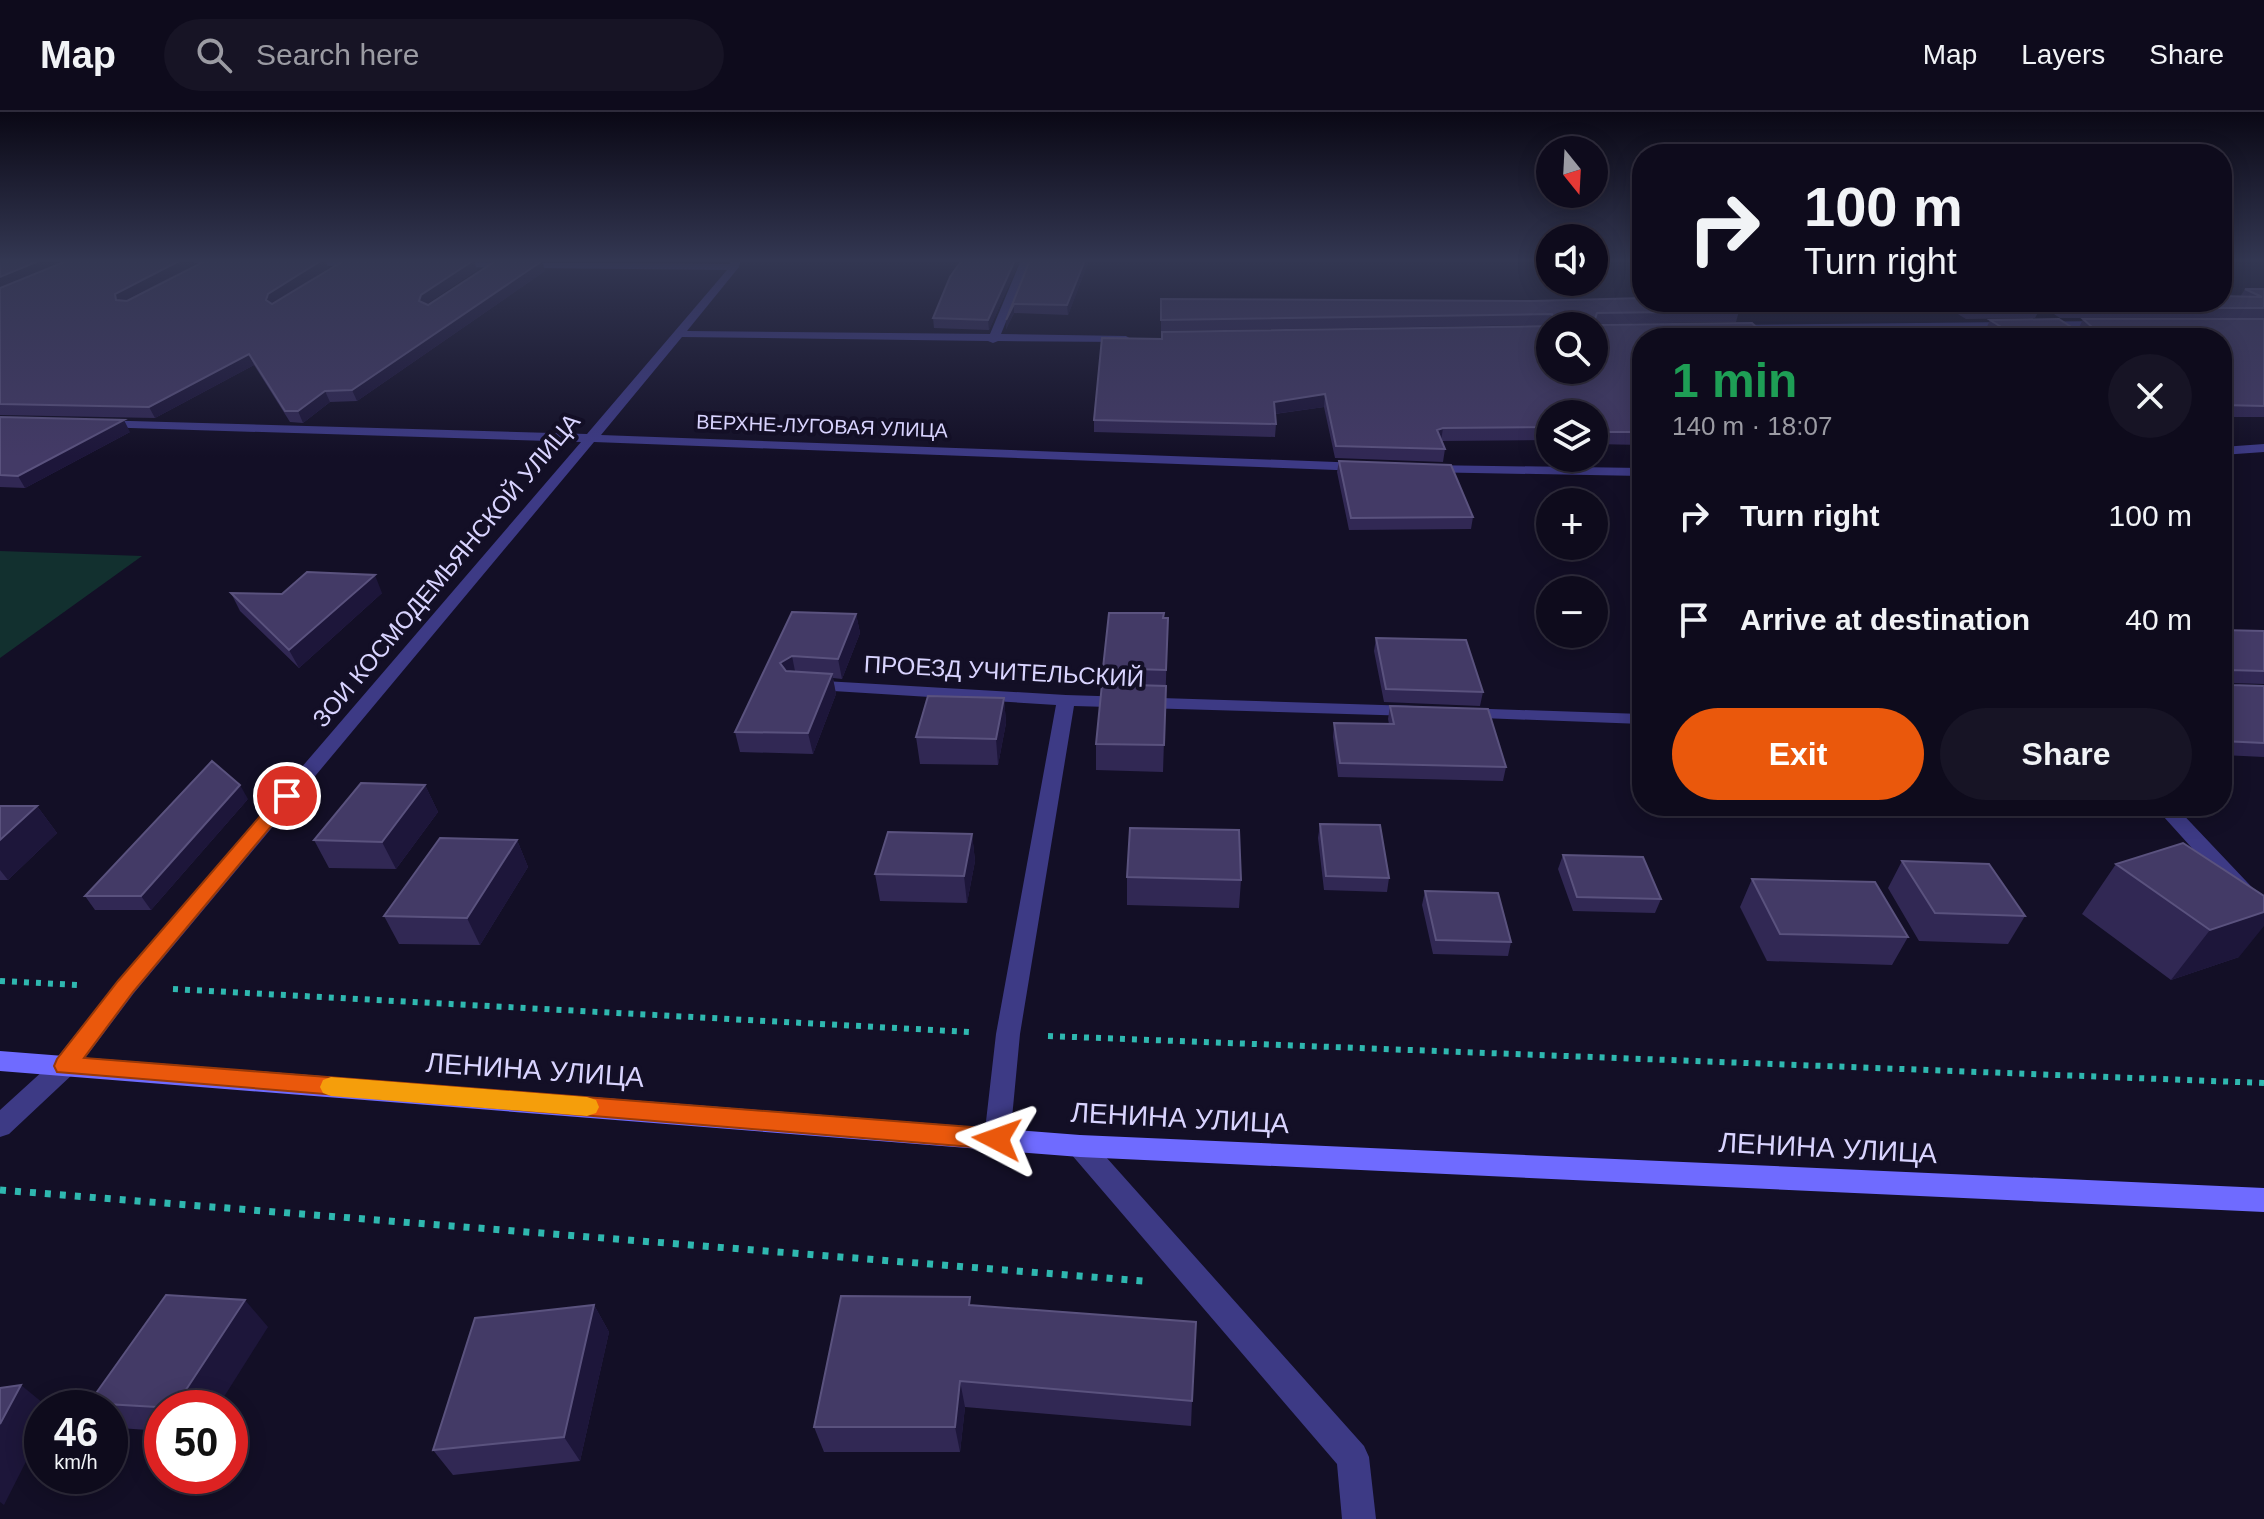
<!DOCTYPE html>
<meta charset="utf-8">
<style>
body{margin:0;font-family:Helvetica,sans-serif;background:#171425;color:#f1f3f6;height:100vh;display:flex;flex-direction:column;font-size:30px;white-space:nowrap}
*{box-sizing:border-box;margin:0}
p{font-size:26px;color:#9b9ba3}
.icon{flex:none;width:44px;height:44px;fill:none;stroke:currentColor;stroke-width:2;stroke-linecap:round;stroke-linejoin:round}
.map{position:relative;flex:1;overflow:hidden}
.details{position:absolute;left:1632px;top:216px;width:600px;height:488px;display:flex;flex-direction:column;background:#0e0b1c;border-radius:32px;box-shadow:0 4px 20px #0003,0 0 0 2px #2e2b3b}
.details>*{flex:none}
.hud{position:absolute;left:1632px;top:32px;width:600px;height:168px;border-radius:32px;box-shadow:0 4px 20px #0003,0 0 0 2px #2e2b3b;background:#0e0b1c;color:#f1f3f6;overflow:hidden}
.needle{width:52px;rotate:162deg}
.controls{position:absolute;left:1536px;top:24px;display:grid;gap:16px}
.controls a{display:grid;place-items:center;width:72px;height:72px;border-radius:50%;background:#0e0b1c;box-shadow:0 4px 20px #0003,0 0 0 2px #2e2b3b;font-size:40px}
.speed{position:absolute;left:24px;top:1278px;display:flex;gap:16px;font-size:40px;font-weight:700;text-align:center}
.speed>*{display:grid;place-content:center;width:104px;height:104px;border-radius:50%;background:#0e0b1c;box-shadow:0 4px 20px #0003,0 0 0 2px #2e2b3b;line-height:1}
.speed small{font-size:20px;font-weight:400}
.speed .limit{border:12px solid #d22;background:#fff;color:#111}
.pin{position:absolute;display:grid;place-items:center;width:68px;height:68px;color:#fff;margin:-34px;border:4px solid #fff;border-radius:50%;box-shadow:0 2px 8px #0007}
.me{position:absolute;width:88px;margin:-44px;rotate:274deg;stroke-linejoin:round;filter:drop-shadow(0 0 6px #0008)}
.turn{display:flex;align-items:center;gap:28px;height:168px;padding:0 40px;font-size:36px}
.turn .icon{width:104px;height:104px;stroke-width:2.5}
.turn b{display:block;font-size:56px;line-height:68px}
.round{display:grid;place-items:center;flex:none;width:84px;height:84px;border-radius:42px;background:#171425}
.summary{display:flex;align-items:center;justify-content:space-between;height:136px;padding:0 40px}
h1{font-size:48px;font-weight:700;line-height:60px;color:#1e9e55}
.primary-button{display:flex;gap:16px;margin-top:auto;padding:16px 40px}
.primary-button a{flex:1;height:92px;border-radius:48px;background:#ea580c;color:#fff;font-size:32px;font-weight:700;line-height:92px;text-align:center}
.primary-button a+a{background:#171425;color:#f1f3f6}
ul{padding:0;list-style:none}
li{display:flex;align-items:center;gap:24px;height:104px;padding:0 40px}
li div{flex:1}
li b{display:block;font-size:30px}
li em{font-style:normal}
header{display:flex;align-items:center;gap:48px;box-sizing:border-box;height:112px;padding:0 40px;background:#0e0b1c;border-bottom:2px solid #2e2b3b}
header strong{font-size:38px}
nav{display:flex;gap:44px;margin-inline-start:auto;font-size:28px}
.search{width:560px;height:72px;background:#171425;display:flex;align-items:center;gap:20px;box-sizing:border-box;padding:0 28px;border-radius:44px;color:#9b9ba3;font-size:30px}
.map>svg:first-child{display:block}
</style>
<header>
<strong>Map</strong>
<div class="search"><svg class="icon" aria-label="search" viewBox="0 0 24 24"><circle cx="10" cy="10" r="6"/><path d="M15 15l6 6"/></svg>Search here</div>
<nav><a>Map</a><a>Layers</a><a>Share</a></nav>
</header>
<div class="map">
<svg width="2264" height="1407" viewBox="0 0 2264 1407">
<rect width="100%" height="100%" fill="#130f26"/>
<path fill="#12302f" d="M0 439 142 444 0 546Z"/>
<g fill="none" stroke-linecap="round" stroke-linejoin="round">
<path stroke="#2fb8b0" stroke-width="6" stroke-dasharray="5 7" stroke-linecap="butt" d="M0 869 79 873
M173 877 970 920
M1048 924 2264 971"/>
<path stroke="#2fb8b0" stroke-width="7" stroke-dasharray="6 9" stroke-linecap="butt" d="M0 1078 1143 1169"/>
<path fill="#3d3a85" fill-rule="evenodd" d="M188 148H238L239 149 234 152 193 151Z
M300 148 366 149 371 152 366 155 302 153 297 150Z
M731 148H741L739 155 687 219 990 222 1021 148H1031L1001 222 1126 224 1131 227 1126 230 998 229 993 231 988 229 682 225 601 323 1362 351 1369 355 1362 359 594 330 134 881 74 961 9 1022 0 1025V998L56 947 118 869 581 330 99 315 95 314V308L587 322 727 158 450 155 447 150 730 152Z
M2108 209 2112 210V214L1732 219 1727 216 1732 213Z
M2264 332V340L2222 343V335Z
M1426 353 1642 356V364L1421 360 1419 357Z
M807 568 1066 583 1414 594 1423 599 1414 604 1074 594 1020 922 1010 1027 1006 1035 997 1038 988 1035 984 1027 996 922 1056 593 801 577 798 573 801 569Z
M1462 596 1642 602V612L1456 605 1453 601Z
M2154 694H2175L2264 788V810L2256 807Z
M1080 1023 1089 1026 1364 1334 1369 1345 1376 1407H1342L1337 1352 1071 1042 1067 1034 1071 1026Z"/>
<path fill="#6f6bff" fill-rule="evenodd" d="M0 939 1080 1023 2264 1076V1100L1080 1045 0 959Z"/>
</g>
<path fill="#312854" d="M0 148 195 152 127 189 207 148H325L328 156 278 189 474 148 477 158 426 192 428 193 542 149 545 159 357 289 330 290 303 311 290 310 254 253 155 306 0 303Z
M1020 148 989 218 934 216 933 206Z
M1030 148H1089L1068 203 1014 201 1006 217V208Z
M2245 177H2264V206H2060L2040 193 2042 190H2222L2240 185Z
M1161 187 1739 199 1736 210 1596 212 1642 226V333L1594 332V302H1550V328L1441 329 1445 337 1443 350 1335 346 1324 295 1275 302 1276 312 1275 325 1094 320V308L1162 227 1550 213 1161 219Z
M1944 190H2030L2040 197 2035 206 1966 207 1943 193Z
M2083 207H2264V305H2222V226H1997L1985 219 1990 208 2078 218Z
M0 305 130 320 25 376 0 375Z
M1339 349 1473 405 1471 417 1349 418 1337 360Z
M231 481 282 482 382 481 299 556 240 499Z
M792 500 856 502 860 521 842 567 833 566 836 582 813 642 740 640 735 620Z
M1163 506H1168L1163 660 1096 658V632L1104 572 1103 556Z
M2222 518 2264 519V572L2229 571 2231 573 2264 574V645L2222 643Z
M1376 526 1483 580 1480 594 1384 590 1374 539Z
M1004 586 1006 611 998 653 920 652 916 625Z
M1390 594 1506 655 1503 669 1338 665 1333 625 1334 611 1389 612 1388 607Z
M425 673 438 700 396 757 329 756 314 728Z
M248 687 151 798H95L85 784Z
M0 694H37L57 721 8 768H0Z
M1320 712 1389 766 1387 780 1324 778 1318 726Z
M972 722 975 749 967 791 880 789 875 762Z
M517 728 528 755 480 833 399 832 384 804Z
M2183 731 2239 845 2171 868 2082 802 2116 752Z
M1563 743 1661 787 1655 801 1573 799 1558 757Z
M1902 749 2025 804 2008 832 1919 829 1888 776Z
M1127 765 1241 768 1239 796 1127 793Z
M1752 767 1908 825 1892 853 1767 849 1740 795Z
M1425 779 1511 830 1508 844 1433 842 1422 793Z
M594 1193 609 1220 580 1349 453 1363 433 1338Z
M971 1193 1192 1289 1191 1314 965 1295 960 1340H824L814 1315Z
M268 1215 162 1296V1319L119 1316 110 1309V1296H95L89 1291Z"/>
<path fill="#1d163a" d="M41 148H69L0 177V165Z
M181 148H193L195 152 120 192 116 188 115 182Z
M322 148H325L328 156 272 192 266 188 268 182Z
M474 148 477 158 424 194 419 189 421 183Z
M1015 148H1020L989 218 988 208Z
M1085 148H1089L1068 203 1067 193Z
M542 149 545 159 357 289 352 278Z
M1014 192V201L1006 217V208Z
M249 242 254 253 155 306 149 295Z
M325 279 330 290 303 311 298 299Z
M1325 282 1324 295 1273 302 1274 290Z
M124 308 130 320 25 376 18 364Z
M1443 316 1441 329 1437 318Z
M375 463 382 481 299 556 289 538Z
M856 502 860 521 842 567 838 547Z
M792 544 796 564 784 571 780 551Z
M832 562 836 582 813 642 808 621Z
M1004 586 1006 611 998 653 996 627Z
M240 673 248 687 151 798 141 784Z
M425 673 438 700 396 757 382 730Z
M37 694 57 721 8 768 0 758V728Z
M972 722 975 749 967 791 964 764Z
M517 728 528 755 480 833 467 806Z
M2264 800V814L2239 845 2171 868 2210 818Z
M245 1188 268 1215 217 1296H174Z
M594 1193 609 1220 580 1349 564 1325Z
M960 1269 965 1295 960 1340 955 1315Z
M21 1273 49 1296H42V1318L4 1393 0 1390V1312Z"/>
<path fill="#433a66" stroke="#5a527e" stroke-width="2" fill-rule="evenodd" d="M0 148H41L0 165Z
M69 148H181L115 182 116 188 127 189 207 148H322L268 182 266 188 272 192 345 148H474L421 183 419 189 428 193 497 148 542 149 352 278 325 279 298 299H285L249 242 149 295 0 292V176Z
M962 148H1015L988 208 933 206 950 165Z
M1030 148H1085L1067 193 1014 192 1006 208Z
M2245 177H2264V196H2065L2056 190H2222V184L2262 185Z
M1642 186V190H1729L1739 199 1597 201 1594 210 1597 213 1752 211 1768 226H1642V320H1594V302H1550V315L1443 316 1437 318 1445 337 1336 334 1325 282 1274 290 1276 312 1094 308 1102 226 1162 227V220L1552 214 1555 211 1552 202 1161 208V187L1533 189ZM1550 214H1594V258H1550Z
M1958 190H2030L2040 197H1970Z
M2059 207 2076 218H2089L2092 215 2083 207H2264V294L2222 293V226H2019L1990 208Z
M0 305 124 308 18 364 0 363Z
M1339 349 1451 353 1473 405 1351 406Z
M307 460 375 463 289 538 231 481 282 482Z
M792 500 856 502 838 547 792 544 780 551 786 559 832 562 808 621 735 620Z
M1109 501H1164L1163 506H1168L1166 558 1103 556Z
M2222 518 2264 519V559L2229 558 2228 570 2231 573 2264 574V631L2222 629Z
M1376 526 1466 528 1483 580 1386 577Z
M1102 572 1166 574 1164 633 1096 632Z
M928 584 1004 586 996 627 916 625Z
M1390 594 1488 597 1506 655 1340 651 1334 611 1394 612Z
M212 649 240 673 141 784H85Z
M361 671 425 673 382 730 314 728Z
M0 694H37L0 728Z
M1320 712 1380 713 1389 766 1326 764Z
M1130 716 1239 718 1241 768 1127 765Z
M888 720 972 722 964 764 875 762Z
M440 726 517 728 467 806 384 804Z
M2183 731 2264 784V800L2210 818 2116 752Z
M1563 743 1643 745 1661 787 1577 785Z
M1902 749 1989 752 2025 804 1935 801Z
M1752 767 1875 770 1908 825 1780 822Z
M1425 779 1498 781 1511 830 1436 828Z
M166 1183 245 1188 174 1296 89 1291Z
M841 1184 970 1185 969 1193 1196 1210 1192 1289 960 1269 955 1315H814Z
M594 1193 564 1325 433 1338 475 1206Z
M21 1273 0 1312V1276Z"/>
<linearGradient id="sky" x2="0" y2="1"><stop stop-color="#0a0815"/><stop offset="0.43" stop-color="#333752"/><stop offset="1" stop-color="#333752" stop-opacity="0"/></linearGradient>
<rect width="2264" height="345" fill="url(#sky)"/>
<path fill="#ea580c" stroke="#983908" stroke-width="2" d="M287 678 293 680 296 684 293 688 133 880 84 946 997 1017 1005 1020 1009 1027 1005 1034 997 1037 57 960 54 954 57 947 118 869 281 680Z"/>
<path fill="#f59e0b" d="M331 965 587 985 596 988 599 995 596 1001 587 1004 331 984 323 981 320 975 323 968Z"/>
<g text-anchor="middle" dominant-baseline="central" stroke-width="8" stroke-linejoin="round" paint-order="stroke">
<g font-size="20" fill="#d9d4ff" stroke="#130f26">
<text transform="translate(822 314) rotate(2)">ВЕРХНЕ-ЛУГОВАЯ УЛИЦА</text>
</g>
<g font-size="24" fill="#d9d4ff" stroke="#130f26">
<text transform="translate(446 458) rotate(-50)">ЗОИ КОСМОДЕМЬЯНСКОЙ УЛИЦА</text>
<text transform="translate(1004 559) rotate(3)">ПРОЕЗД УЧИТЕЛЬСКИЙ</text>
</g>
<g font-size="28" fill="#d9d4ff" stroke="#130f26">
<text transform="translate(535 958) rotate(4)">ЛЕНИНА УЛИЦА</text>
<text transform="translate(1180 1006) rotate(3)">ЛЕНИНА УЛИЦА</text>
<text transform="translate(1828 1036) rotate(3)">ЛЕНИНА УЛИЦА</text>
</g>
</g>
</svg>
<div class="controls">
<a><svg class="needle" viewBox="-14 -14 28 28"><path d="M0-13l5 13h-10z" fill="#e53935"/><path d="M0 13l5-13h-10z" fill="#9b9ba3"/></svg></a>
<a><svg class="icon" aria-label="sound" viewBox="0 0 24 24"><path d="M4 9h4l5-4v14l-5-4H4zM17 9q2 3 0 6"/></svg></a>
<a><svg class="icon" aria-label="search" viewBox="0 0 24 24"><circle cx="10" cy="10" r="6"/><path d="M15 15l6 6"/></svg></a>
<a><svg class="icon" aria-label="layers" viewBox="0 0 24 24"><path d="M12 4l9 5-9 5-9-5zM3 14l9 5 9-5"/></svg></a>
<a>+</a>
<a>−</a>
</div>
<div class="speed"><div>46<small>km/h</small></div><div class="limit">50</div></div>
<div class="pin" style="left:287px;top:684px;background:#d93025"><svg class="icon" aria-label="arrive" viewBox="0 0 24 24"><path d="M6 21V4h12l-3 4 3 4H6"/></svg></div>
<svg class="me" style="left:997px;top:1027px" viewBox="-20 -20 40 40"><path d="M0-17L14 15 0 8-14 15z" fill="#ea580c" stroke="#fff" stroke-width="4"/></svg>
<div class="hud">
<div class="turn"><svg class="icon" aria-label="right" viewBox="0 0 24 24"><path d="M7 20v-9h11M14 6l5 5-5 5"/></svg><div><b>100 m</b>Turn right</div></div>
</div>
<section class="details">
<div class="summary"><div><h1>1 min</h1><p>140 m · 18:07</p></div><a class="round"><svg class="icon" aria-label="close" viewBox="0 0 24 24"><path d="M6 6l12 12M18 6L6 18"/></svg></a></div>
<ul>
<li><svg class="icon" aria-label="right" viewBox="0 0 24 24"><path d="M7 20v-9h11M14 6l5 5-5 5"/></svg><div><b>Turn right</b></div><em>100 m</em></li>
<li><svg class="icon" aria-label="arrive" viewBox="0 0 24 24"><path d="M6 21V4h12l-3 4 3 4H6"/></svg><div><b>Arrive at destination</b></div><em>40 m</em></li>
</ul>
<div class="primary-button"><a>Exit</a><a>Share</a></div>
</section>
</div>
